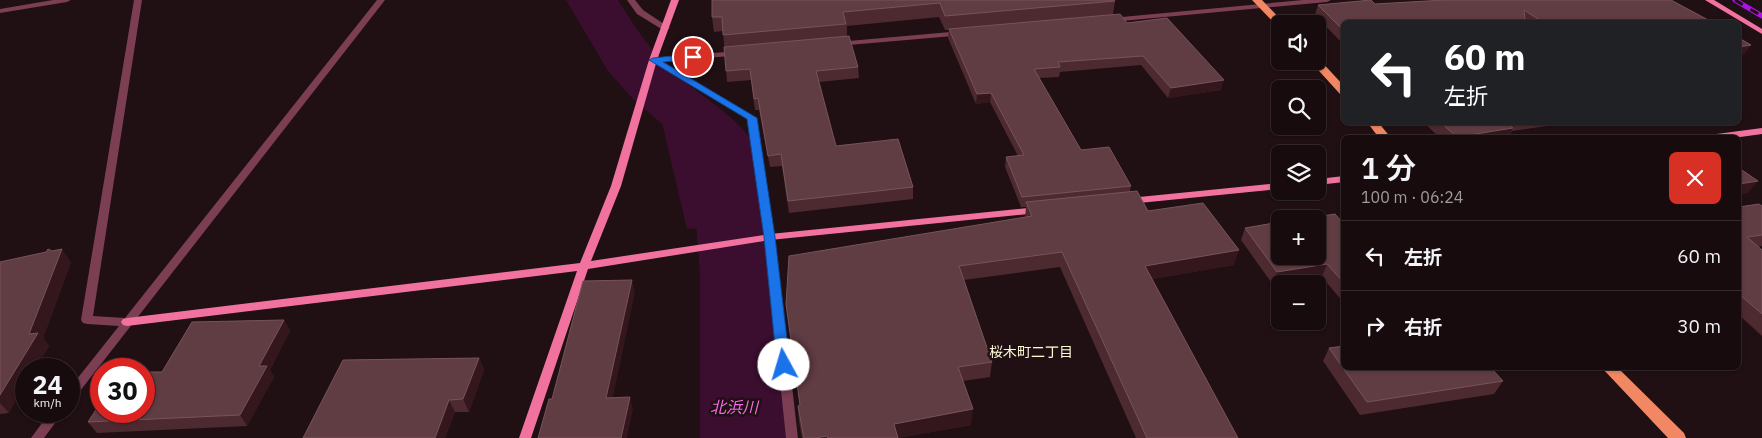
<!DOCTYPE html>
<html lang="ja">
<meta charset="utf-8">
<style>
body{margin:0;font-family:"IBM Plex Sans","Noto Sans JP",sans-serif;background:#25191c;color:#f1f3f6;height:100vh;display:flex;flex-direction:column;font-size:19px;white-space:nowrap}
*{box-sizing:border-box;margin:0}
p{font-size:16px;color:#9f9b9e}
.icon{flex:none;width:28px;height:28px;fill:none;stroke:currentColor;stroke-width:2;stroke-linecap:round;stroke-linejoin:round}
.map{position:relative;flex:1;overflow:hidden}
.sheet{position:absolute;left:1341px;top:135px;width:400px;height:235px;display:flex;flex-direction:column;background:#180b0e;border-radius:8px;box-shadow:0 1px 4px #0004,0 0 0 1px #362b2e}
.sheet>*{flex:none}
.guide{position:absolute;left:1341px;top:20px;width:400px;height:105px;border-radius:8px;box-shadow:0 1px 4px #0004,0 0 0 1px #362b2e;background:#202124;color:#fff;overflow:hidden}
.controls{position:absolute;left:1271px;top:15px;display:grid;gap:10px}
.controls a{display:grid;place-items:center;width:55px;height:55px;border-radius:8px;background:#180b0e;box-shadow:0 1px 4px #0004,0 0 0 1px #362b2e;font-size:25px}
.speed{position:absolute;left:15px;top:358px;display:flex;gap:10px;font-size:25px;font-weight:700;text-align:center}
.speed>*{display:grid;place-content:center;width:65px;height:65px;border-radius:50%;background:#180b0e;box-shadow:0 1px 4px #0004,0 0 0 1px #362b2e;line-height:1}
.speed small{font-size:12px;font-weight:400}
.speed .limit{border:8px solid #d22;background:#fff;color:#111}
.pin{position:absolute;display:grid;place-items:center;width:42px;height:42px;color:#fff;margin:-21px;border:2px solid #fff;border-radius:50%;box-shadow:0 1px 5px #0007}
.me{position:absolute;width:55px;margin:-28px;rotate:354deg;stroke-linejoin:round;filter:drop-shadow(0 0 4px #0008)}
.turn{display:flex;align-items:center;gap:18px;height:105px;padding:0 20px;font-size:22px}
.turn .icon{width:65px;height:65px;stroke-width:2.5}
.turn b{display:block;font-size:35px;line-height:42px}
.round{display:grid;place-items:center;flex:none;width:52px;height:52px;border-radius:8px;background:#25191c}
.headline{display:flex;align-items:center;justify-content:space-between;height:85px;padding:0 20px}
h1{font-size:30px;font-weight:600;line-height:38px}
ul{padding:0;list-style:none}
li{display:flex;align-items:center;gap:15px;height:70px;padding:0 20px;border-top:1px solid #362b2e}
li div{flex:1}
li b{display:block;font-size:19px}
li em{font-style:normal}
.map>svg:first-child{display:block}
</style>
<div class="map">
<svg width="1762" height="438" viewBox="0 0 1762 438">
<rect width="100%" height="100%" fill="#200f13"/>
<path fill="#3b0e2f" d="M570 0H607L635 38 613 72Z
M676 80 733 130 746 225 687 229 659 110Z
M750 264 766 438H705L701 274Z"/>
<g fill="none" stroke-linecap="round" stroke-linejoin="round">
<path fill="#3b0e2f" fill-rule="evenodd" d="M566 0H618C635 27 651 52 675 73 700 96 733 113 753 142L774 274 788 438H700V274L690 148 633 99 608 71Z"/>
<path fill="#7b3e53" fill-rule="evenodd" d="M53 0H71L67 2 0 13V9Z
M134 0H142L93 316 125 318 377 0H385L73 400 69 402V389L119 326 87 324 83 323 81 320Z
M627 0H635L643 10 670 28 666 30H663L637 14Z
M1303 0H1331L1327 2 1111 22 1107 20 1111 18Z
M962 31H965V35L837 46 833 44 837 42Z
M738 51H741V55L662 62 756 118 775 237 798 438H786L765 237 748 119 649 60 653 58Z
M51 411H64L44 438H31Z"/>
<path fill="#f2729f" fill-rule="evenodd" d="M671 0H679L657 60 621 186 591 261 770 234 1038 207 1043 210 1038 213 770 240 588 269 531 438H519L577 271 127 326 123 325 121 322 123 319 127 318 580 263 611 186 649 60Z
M1705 0H1714L1762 29V34Z
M1762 128V134L1733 138H1705L1709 135Z
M1344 176V182L1318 185V179Z
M1280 183V189L1129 204 1124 201 1129 198Z"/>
<path fill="#f18763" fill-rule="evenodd" d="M1252 0H1262L1285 24H1280V27L1277 26Z
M1319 59 1344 86V95L1340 94 1310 61H1318Z
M1367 122H1378L1391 138H1379Z
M1602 368H1618L1684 433 1686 438H1668Z"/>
<g stroke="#ac14e5" stroke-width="5">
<path id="rail" d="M1735 0 1762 16"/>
</g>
<use href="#rail" stroke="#200f13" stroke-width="3" stroke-dasharray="9" stroke-linecap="butt"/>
</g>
<path fill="#4d2a30" d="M712 0 1115 1 1113 14 1127 23 1221 90 1168 98 1141 65 1060 72 1059 77 1039 78 1081 150 1131 186 1130 191 1148 211 1234 265 1152 279 1238 438H1136L1060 267 964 280 992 362 990 377 963 381 971 425 898 438H802L799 421 798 406H800L786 304 1025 218 1026 207H1021L1005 167 1006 157 1018 156 990 102 976 104 948 38 949 30H945L939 17 847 26V36L858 67 859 78 819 82 836 146 913 187V199L789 213 782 166 770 167 759 110H755L751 80 727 82 723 31 714 32 712 17Z
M1444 0 1712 22H1344V45L1315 15 1318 5 1375 4Z
M1423 122H1576L1512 131 1508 138H1440Z
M1762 206V246L1758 247 1762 250V336L1739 315V207Z
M1344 224V303L1322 277 1273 285 1241 240 1245 228Z
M0 262H71L43 338 49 346 35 369H26L9 413 0 414Z
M284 320 290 331 270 370 274 377 247 426 97 433 88 422Z
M1329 348 1503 381 1494 394 1360 415 1323 361Z
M479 358 484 370 469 412H455L445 438H303Z"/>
<path fill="#33171d" d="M1751 45 1744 55 1739 56V47Z
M1224 80 1221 90 1168 98 1171 88Z
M991 93 990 102 976 104 977 94Z
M1513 128 1508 138H1457V137Z
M1758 181 1748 193 1739 195V184Z
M62 249 71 262 43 338 49 346 35 369H26V384L9 413 0 403V395L29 334Z
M1239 250 1234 265 1141 281 1145 266Z
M1327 264 1322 277 1273 285 1277 272Z
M632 280 635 293 610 411 606 398Z
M284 320 290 331 270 370 274 377 247 426 240 415 259 366Z
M479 358 484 370 469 412 463 399Z
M630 397 633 410 627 438H621Z
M449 400 455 412 445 438H435Z
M973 409 971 425 898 438 894 424Z
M827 436V438H815Z"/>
<path fill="#603c43" stroke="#78535b" d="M712 0H1114L1115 1 945 16 940 3 843 12 846 24 723 35 722 17H712Z
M1371 0 1375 4 1444 0H1671L1712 22H1543L1524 10 1525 20 1507 22H1344V31L1318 5Z
M1120 14 1127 23 1167 18 1224 80 1171 88 1143 56 1058 62 1060 67 1034 69 1081 150 1109 147 1131 186 1022 197 1006 157 1024 155 991 93 977 94 949 29Z
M849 36 858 67 816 71 836 146 898 139 913 187 788 201 781 154 768 156 758 98 754 99 750 69 726 71 724 47Z
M1739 38 1751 45 1739 47Z
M1440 122H1506L1513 128 1457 137Z
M1739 168 1758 181 1739 184Z
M1137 191 1148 211 1203 203 1239 250 1145 266 1238 438H1147L1062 252 959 266 992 362 958 367 973 409 894 424 898 438H828L827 436 815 438H804L798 406 800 405 786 304 789 256 1032 216 1026 202Z
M1759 204 1762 206V235L1747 237 1762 250V314L1739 294V207Z
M1335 214 1344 224V283L1327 264 1277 272 1245 228 1280 222V256H1318V219H1304Z
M48 249 52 251 62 249 29 334 38 333 0 395V262L46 252Z
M632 280 606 398 630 397 621 438H538L549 399H552L583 281Z
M284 320 259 366H267L240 415 88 422 101 402V411H144V372H162L192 322Z
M1344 346V368H1491L1503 381 1367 402 1329 348Z
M479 358 463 399 449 400 435 438H303L343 360Z"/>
<path fill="#1a73e8" stroke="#114b97" d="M693 54 697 55V59L663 62 757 118 775 237 790 365 788 369 784 370 779 369 777 365 764 237 747 119 649 60 653 58Z"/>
<g text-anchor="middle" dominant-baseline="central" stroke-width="5" stroke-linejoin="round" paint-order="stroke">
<g font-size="14" fill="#fbfbd4" stroke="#200f13">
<text x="1031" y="352">桜木町二丁目</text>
</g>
<g font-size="16" font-style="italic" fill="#f26ae6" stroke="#200f13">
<text x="734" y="407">北浜川</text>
</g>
</g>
</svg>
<div class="controls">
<a><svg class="icon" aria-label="sound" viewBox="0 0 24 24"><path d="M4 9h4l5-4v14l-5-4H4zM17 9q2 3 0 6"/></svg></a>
<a><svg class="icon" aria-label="search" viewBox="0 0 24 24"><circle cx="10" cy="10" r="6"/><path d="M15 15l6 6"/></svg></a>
<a><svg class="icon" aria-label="layers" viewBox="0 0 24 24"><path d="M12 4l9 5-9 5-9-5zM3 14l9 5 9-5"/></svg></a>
<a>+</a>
<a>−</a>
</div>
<div class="speed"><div>24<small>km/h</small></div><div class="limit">30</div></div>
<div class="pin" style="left:693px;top:57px;background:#d93025"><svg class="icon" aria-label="arrive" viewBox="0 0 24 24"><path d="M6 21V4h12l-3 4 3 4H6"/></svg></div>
<svg class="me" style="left:784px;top:365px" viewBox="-20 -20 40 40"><circle r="19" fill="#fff"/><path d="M0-13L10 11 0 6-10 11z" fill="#1a73e8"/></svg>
<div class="guide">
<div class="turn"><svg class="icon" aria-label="left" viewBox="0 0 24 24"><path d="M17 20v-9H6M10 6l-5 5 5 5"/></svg><div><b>60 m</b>左折</div></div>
</div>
<section class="sheet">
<div class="headline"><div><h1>1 分</h1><p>100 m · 06:24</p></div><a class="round" style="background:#d93025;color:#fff"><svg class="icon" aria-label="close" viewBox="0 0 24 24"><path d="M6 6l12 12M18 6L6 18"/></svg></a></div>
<ul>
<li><svg class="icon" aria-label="left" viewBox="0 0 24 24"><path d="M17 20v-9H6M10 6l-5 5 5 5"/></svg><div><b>左折</b></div><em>60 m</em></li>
<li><svg class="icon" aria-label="right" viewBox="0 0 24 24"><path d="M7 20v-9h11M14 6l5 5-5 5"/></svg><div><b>右折</b></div><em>30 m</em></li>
</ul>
</section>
</div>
